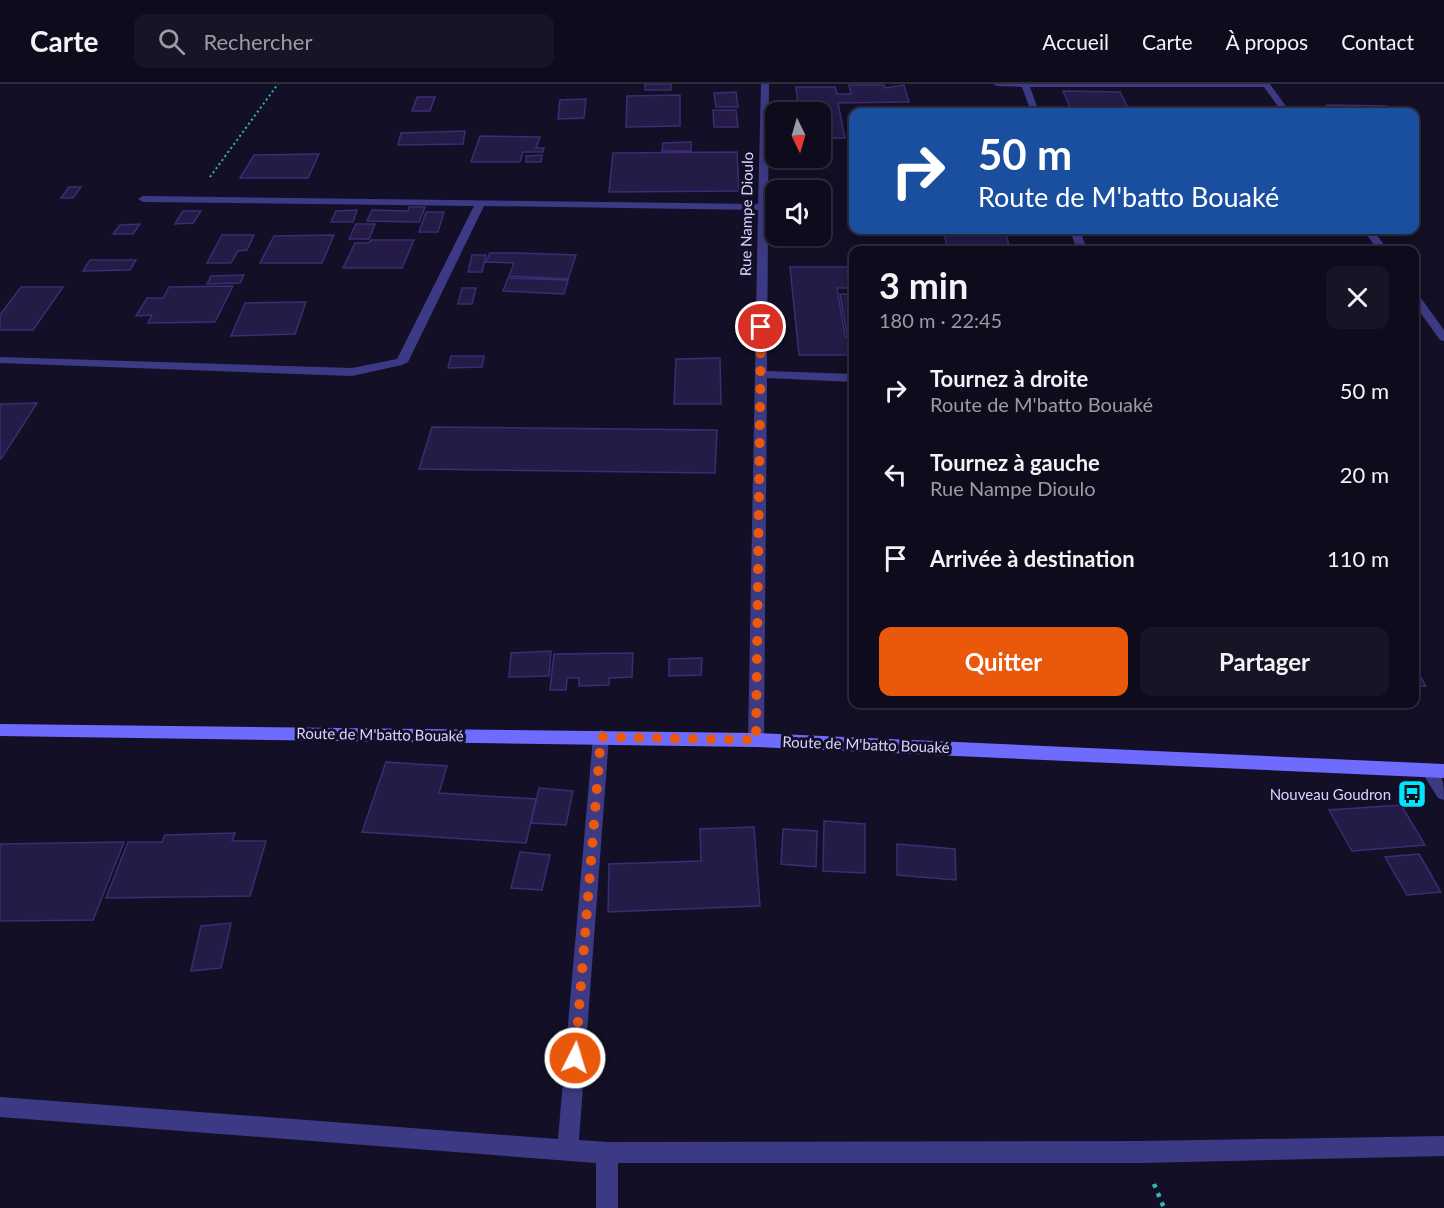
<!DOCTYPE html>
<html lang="fr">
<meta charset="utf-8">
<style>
body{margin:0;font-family:Lato,sans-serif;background:#171425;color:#f1f3f6;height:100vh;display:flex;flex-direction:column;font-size:22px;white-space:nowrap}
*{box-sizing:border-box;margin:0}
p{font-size:20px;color:#9b9ba3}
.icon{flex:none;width:33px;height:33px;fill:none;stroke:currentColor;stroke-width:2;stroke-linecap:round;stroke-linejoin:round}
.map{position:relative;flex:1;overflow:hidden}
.side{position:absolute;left:849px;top:162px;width:570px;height:462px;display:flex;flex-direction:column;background:#0e0b1c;border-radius:12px;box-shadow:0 3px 15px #0003,0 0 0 2px #2e2b3b}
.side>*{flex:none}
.banner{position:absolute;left:849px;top:24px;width:570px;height:126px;border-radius:12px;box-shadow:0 3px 15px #0003,0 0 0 2px #2e2b3b;background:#1a4fa0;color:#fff;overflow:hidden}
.needle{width:39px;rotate:175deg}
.controls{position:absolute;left:765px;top:18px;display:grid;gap:12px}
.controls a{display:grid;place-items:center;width:66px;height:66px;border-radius:12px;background:#0e0b1c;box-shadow:0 3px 15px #0003,0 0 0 2px #2e2b3b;font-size:30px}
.pin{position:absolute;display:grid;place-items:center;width:51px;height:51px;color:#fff;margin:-26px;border:3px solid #fff;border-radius:50%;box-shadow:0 2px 6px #0007}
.me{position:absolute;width:66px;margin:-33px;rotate:5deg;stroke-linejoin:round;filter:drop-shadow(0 0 4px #0008)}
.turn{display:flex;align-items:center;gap:21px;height:126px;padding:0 30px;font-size:27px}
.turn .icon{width:78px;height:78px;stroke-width:2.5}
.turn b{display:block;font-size:42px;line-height:51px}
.round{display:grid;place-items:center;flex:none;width:63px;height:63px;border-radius:12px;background:#171425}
.summary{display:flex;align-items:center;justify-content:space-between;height:102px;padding:0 30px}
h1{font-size:36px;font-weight:700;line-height:45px}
.primary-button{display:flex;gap:12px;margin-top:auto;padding:12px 30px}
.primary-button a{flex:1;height:69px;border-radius:12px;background:#ea580c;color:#fff;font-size:24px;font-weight:700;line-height:69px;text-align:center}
.primary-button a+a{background:#171425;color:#f1f3f6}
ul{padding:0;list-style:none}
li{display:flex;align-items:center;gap:18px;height:84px;padding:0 30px}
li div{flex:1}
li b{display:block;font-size:22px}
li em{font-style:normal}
header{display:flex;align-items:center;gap:36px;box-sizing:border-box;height:84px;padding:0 30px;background:#0e0b1c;border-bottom:2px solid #2e2b3b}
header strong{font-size:28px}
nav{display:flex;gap:33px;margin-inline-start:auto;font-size:21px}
.search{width:420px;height:54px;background:#171425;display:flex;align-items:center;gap:15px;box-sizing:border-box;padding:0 21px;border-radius:12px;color:#9b9ba3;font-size:22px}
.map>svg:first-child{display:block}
</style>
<header>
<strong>Carte</strong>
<div class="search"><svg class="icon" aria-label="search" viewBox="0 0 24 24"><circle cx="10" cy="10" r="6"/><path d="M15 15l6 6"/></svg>Rechercher</div>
<nav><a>Accueil</a><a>Carte</a><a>À propos</a><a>Contact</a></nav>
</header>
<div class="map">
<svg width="1444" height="1124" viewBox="0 0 1444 1124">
<rect width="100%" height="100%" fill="#130f26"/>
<path fill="#241b47" stroke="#3b2d73" stroke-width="1.5" d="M645 0H671V6H645Z
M849 1H884L885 4 904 1 909 18 838 19 845 54H820V39H824L820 36V28H799L796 3H835L837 10H851Z
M1063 7 1120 8 1130 28H1072Z
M736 8 738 23H716L714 9Z
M680 11V42L626 43 627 12Z
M417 13H435L430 27H412Z
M586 15 584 34 558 35 560 16Z
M1327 21 1387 22 1391 28H1332Z
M713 26H736L738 43H714Z
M465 47 463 60 398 61 401 49Z
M480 52 540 53 536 64H544L543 68H523L520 78H471Z
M691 58V67H662L663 59Z
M737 68 739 107 609 108 613 69Z
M319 70 308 94H240L254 71Z
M542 71 541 78H526V72Z
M69 103H81L73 114H61Z
M409 123H425L419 138 367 137 372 126 408 127Z
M357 126 353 138H331L336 127Z
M183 127H201L193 139 175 140Z
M426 128H444L438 148H419Z
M140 140 133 150H113L120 141Z
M356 140H375L369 155H349Z
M944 146H1005L1010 166H947Z
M222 151H254L247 166 238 167 231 179H207Z
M334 151 322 179H260L274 152Z
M371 156H414L402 184H343L355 159H369Z
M490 169H520L576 171 568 195 509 192 514 179 486 178Z
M472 171H486L482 188H468Z
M90 176H136L130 186 83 187Z
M790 183H854V204H837L845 253H854V271H799Z
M244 191 240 199 207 200 211 192Z
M508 194 568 196 564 210 503 207Z
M233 202 215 238 148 239 152 231 136 232 147 214H163L169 203Z
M21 203H63L33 246H0V231Z
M462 204H476L472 220H458Z
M840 210H854V251H847Z
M306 218 295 250 231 252 245 219Z
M451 272H484L482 283 448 284Z
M720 274 721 320H674L676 275Z
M37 319 1 375H0V320Z
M432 343 717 346 715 389 419 385Z
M551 567 549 592 509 593 511 569Z
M633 569 632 593 609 594V601L579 602V594H567L566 606H550L554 570Z
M702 574 701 591 669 592V575Z
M1414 582 1426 602 1414 603Z
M386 678 447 682 439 709 536 715 526 759 362 748Z
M539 704 573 707 566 741 531 739Z
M1401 721 1425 761 1352 767 1329 726Z
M824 737 865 740V789L823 787Z
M754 743 760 822 608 828 609 780 701 777 700 745Z
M783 745 817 747 816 783 781 780Z
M235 749 232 757H266L250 812 106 814 128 758H162L165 751Z
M124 758 93 836 0 837V760Z
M897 760 955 765 956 796 897 791Z
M520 768 550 771 542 806 511 804Z
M1419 770 1441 808 1407 811 1385 773Z
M231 839 221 884 191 887 201 842Z"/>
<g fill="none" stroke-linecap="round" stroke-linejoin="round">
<path stroke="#2fb8b0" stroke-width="2" stroke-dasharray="2 3" stroke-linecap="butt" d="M210 93 278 0"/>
<path stroke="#2fb8b0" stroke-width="4.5" stroke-dasharray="4 6" stroke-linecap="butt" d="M1154 1100 1164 1124"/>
<path fill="#3d3a85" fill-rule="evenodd" d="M761 0H769L767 287 854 290V298L767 294 764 656 762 661 756 663 750 661 748 656 758 126 484 122 408 278 402 281 352 292 0 279V273L352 284 397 275 474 122 143 118 138 115 143 112 758 120Z
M993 0H1270L1290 28H1282L1264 3H1030L1039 28H1031L1022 3 997 2Z
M1070 146H1080L1087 166H1077Z
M1363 146H1373L1388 166H1378Z
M1414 209 1418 210 1444 246V257L1440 256 1414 220Z
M601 646 607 648 609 653 579 1056 607 1058 1142 1057 1444 1052V1072L1142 1079H618V1124H596V1079L0 1033V1013L558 1055 593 653 595 648Z
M1429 680C1444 686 1444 702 1444 716L1438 714 1421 687 1423 682Z"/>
<path fill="#6f6bff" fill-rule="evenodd" d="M0 640 756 649 1444 680V694L756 663 0 652Z"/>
</g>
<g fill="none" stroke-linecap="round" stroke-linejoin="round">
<path stroke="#ea580c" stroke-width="10" stroke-dasharray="0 18" d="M575 974 601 653 756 656 761 243"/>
</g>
<defs>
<g id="bus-square" transform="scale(1.5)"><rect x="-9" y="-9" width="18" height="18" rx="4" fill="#00e5ff" stroke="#130f26"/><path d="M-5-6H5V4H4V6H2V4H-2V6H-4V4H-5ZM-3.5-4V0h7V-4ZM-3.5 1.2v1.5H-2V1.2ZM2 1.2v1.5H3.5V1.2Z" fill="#111"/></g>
</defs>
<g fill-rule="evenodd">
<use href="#bus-square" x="1412" y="710"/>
</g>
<g text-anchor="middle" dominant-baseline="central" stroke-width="6" stroke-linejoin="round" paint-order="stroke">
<g font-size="15" fill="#d9d4ff" stroke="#130f26">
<text transform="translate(746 130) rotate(-89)">Rue Nampe Dioulo</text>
<text transform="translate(380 650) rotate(1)">Route de M'batto Bouaké</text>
<text transform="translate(866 660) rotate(2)">Route de M'batto Bouaké</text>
</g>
<g font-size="15" fill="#d9d4ff" stroke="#130f26" text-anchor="end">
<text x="1391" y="710">Nouveau Goudron</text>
</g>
</g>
</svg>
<div class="controls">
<a><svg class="needle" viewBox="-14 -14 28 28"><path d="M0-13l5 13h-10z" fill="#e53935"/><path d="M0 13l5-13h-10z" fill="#9b9ba3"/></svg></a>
<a><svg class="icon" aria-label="sound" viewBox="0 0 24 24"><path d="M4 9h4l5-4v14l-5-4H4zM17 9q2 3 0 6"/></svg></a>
</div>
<div class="pin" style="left:761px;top:243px;background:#d93025"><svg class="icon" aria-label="arrive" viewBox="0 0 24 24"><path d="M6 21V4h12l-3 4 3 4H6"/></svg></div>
<svg class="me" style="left:575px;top:974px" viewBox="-20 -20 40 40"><circle r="17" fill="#ea580c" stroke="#fff" stroke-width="3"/><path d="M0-11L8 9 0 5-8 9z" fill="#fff"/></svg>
<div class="banner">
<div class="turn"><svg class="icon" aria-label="right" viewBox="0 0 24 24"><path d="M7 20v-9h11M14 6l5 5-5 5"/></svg><div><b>50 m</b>Route de M'batto Bouaké</div></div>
</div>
<section class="side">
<div class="summary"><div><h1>3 min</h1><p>180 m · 22:45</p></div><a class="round"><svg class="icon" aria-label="close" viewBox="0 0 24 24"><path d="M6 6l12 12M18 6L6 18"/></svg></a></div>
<ul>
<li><svg class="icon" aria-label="right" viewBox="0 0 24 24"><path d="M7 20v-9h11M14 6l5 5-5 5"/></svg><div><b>Tournez à droite</b><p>Route de M'batto Bouaké</p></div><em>50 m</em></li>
<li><svg class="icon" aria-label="left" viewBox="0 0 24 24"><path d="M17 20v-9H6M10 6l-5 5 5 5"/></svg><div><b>Tournez à gauche</b><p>Rue Nampe Dioulo</p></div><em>20 m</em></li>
<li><svg class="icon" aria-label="arrive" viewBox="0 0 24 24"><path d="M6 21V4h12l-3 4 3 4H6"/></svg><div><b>Arrivée à destination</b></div><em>110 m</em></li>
</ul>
<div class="primary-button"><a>Quitter</a><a>Partager</a></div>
</section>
</div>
